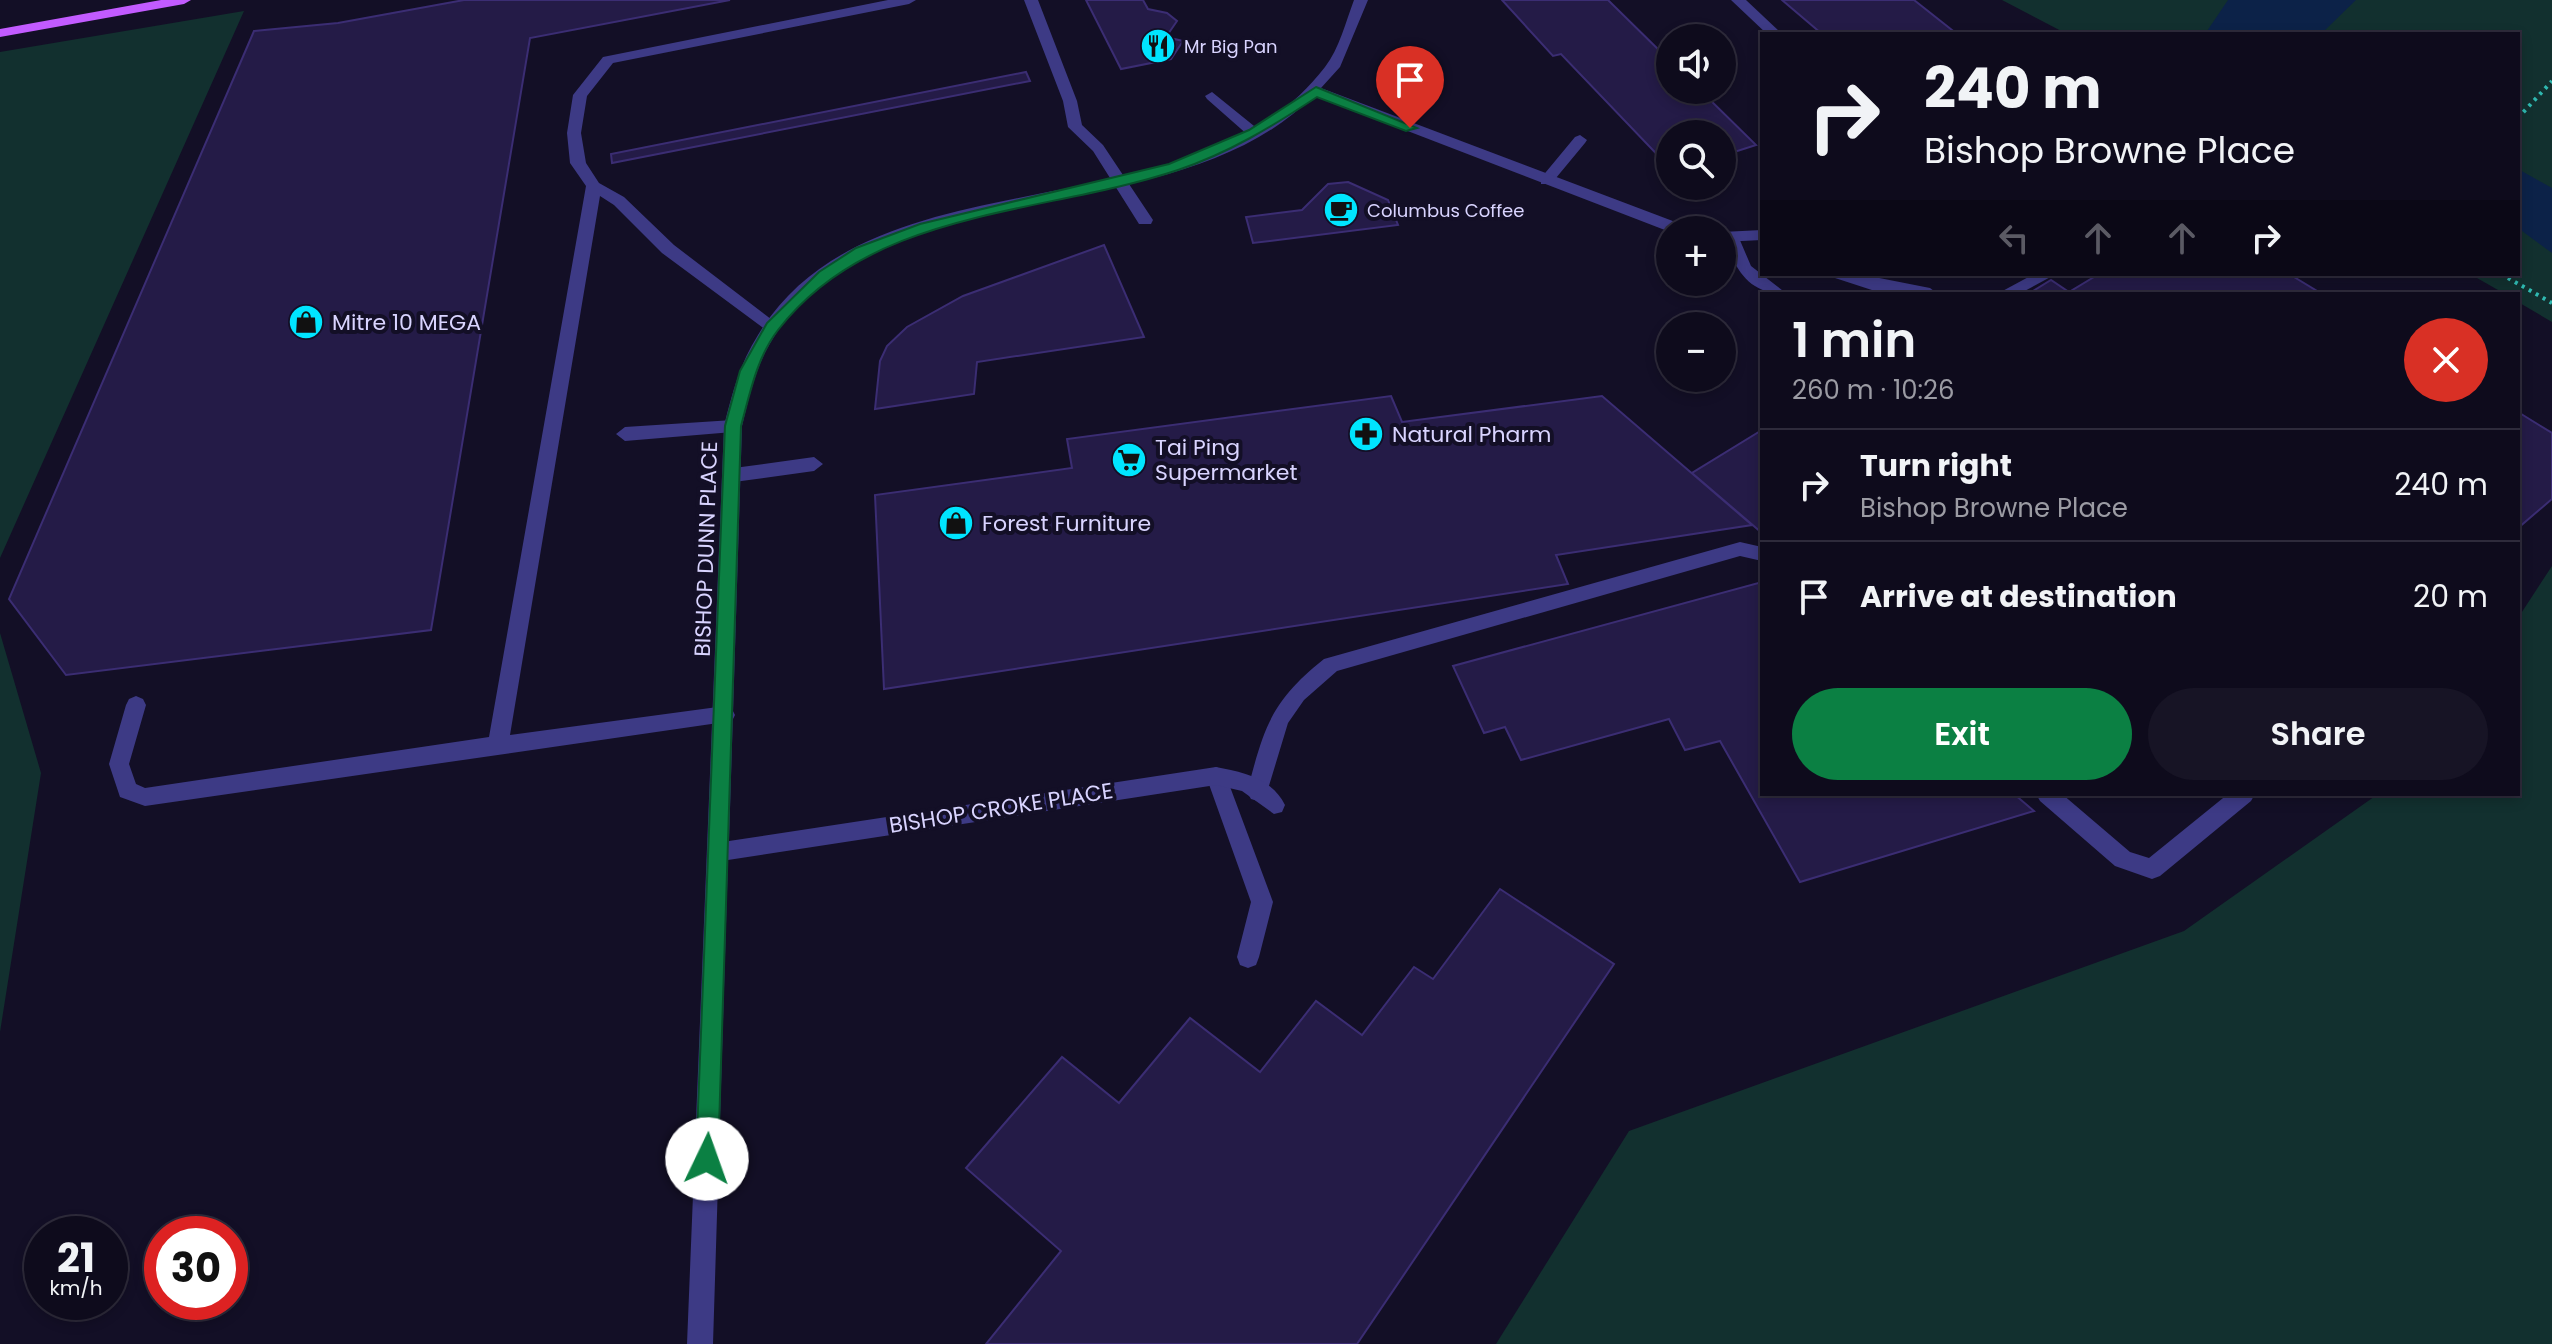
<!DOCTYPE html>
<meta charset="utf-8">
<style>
body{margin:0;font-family:Poppins,sans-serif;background:#171425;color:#f1f3f6;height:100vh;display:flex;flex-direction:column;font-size:30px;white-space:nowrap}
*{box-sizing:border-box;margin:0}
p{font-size:26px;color:#9b9ba3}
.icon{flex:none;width:44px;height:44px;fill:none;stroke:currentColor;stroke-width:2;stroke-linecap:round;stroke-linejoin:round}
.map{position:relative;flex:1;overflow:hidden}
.side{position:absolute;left:1760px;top:292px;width:760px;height:504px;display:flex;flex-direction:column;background:#0e0b1c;border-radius:0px;box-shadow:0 4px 12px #0003,0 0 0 2px #2e2b3b}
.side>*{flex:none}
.top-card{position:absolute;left:1760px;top:32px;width:760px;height:244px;border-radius:0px;box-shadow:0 4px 12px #0003,0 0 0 2px #2e2b3b;background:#0e0b1c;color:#f1f3f6;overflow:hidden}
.tools{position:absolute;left:1656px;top:24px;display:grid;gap:16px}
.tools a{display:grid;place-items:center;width:80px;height:80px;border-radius:50%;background:#0e0b1c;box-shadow:0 4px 12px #0003,0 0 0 2px #2e2b3b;font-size:40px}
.speed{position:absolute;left:24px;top:1216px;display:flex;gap:16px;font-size:40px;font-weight:700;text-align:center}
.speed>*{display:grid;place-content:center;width:104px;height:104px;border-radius:50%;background:#0e0b1c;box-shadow:0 4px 12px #0003,0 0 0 2px #2e2b3b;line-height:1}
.speed small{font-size:20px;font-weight:400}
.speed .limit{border:12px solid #d22;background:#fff;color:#111}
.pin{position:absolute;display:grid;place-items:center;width:68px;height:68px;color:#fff;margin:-82px -34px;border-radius:50% 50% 50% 0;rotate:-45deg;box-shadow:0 0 8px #0007}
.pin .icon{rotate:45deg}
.me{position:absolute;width:88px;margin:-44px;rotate:3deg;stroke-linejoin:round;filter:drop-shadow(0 0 6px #0008)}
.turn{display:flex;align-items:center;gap:28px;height:168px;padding:0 32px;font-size:36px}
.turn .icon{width:104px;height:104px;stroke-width:2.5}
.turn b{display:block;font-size:56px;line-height:68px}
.lanes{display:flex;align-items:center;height:76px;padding:0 32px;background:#0003;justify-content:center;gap:40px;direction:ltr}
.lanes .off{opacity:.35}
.round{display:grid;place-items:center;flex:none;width:84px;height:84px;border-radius:42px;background:#171425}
.head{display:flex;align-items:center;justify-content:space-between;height:136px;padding:0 32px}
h1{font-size:48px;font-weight:600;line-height:60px}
.primary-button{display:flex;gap:16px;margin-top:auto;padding:16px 32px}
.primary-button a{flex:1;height:92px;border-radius:48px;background:#0b8043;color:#fff;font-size:32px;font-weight:600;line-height:92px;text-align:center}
.primary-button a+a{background:#171425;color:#f1f3f6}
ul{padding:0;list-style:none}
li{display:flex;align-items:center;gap:24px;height:112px;padding:0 32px;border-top:2px solid #2e2b3b}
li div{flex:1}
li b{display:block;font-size:30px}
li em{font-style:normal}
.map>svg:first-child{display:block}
</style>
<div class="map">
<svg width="2552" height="1344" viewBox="0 0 2552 1344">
<rect width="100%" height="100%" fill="#130f26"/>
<path fill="#12302f" d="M2002 0H2552V322L2518 302V294H2505L2470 274H2518V34H2067Z
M244 11 0 558V52Z
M2552 566V1344H1496L1629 1131 2184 931 2378 794H2518V618Z
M0 633 41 773 0 1032Z"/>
<path fill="#0c2248" d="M2228 0H2356L2321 34H2205Z
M2518 169 2552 188V253L2518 228Z"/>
<path fill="#241b47" stroke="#3b2d73" stroke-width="2" d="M464 0H730L530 38 431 630 66 675 9 599 254 31 338 23Z
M1086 0H1143L1148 9 1167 13 1177 21 1166 37 1183 41 1171 59 1121 69Z
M1502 0H1608L1670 61V90H1700L1756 145 1722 156V134H1670V168L1561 54 1553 56Z
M1782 0H1914L1957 34H1822Z
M1026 72 1030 81 612 163 611 154Z
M1348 182 1388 200 1398 225 1253 243 1246 217 1302 210 1328 184Z
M1104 245 1144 337 977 362 974 394 875 409 880 361 887 346 907 327 963 296Z
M2099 274H2289L2322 294H2028L2051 280 2069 292Z
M1391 396 1402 422 1602 396 1752 525 1556 555 1568 584 884 689 875 495 1072 468 1067 439Z
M2518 412 2552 433V499L2518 528Z
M1762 430V533L1692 473Z
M1762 582V794H2014L2034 811 1800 882 1720 741 1685 750 1669 719 1521 760 1505 727 1484 733 1453 666Z
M1500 889 1614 964 1357 1344H986L1061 1251 966 1168 1062 1057 1119 1103 1190 1018 1260 1072 1316 1001 1362 1035 1414 967 1433 979Z"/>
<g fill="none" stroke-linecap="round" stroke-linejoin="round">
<path stroke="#2fb8b0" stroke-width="4" stroke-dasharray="3 5" stroke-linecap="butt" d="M2518 118 2552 81
M2501 274 2552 303"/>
<path fill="#3d3a85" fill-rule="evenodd" d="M888 0H916L909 4 613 63 587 96 581 133 586 163 599 183 624 197 674 245 780 326 778 330H766L662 253 614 205 600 196 510 735 725 706 732 709 735 715 732 721 145 806 120 797 109 764 126 705 129 699 136 696 143 699 146 705 129 764 136 784 145 788 489 737 586 186 570 163 567 133 573 95 603 57Z
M1024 0H1038L1077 101 1082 125 1103 145 1153 220 1151 224H1139L1093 151 1068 127 1063 101Z
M1731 0H1746L1782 34H1767Z
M1212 92 1259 130V136H1249L1207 99 1205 96Z
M1580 135 1587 140 1585 143 1551 184H1541V178L1575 137Z
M1731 233 1739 238 1751 266 1787 294C1748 294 1737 271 1723 238Z
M1833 274H1859L1930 288 1938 294 1878 292 1835 278Z
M2034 274H2056L2019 294H1997Z
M733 420 742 426 733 432 625 441 616 434 625 427Z
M814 457 823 464 814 471 734 482 725 475 734 468Z
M1740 542 1762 547V561L1740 556 1337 671 1304 700 1288 723 1265 799 1258 801 1251 799 1247 792C1264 728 1270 702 1324 659Z
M1216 767 1223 770 1226 776 1273 902 1259 957 1256 965 1248 968 1240 965 1237 957 1251 902 1206 776 1209 770Z
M2036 794H2062L2130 852 2149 858 2228 794H2255L2251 801 2160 876 2152 879 2115 866 2040 801Z"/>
<path fill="#3d3a85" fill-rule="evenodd" d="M1354 0H1368L1340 67 1321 88 1686 226 1688 230 1670 232 1314 95C1174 238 880 163 772 340 756 366 749 397 742 426L729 841 1216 767C1242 772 1272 778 1285 805L1282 812 1274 814 1242 791 1216 785 728 860 713 1344H687L724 426C732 394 740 363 758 335 873 145 1193 240 1325 67 1339 49 1346 21 1354 0Z
M1762 230V240L1722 242V232Z"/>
<path fill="#c25bff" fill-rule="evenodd" d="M161 0H191L184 4 0 37V29Z"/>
</g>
<path fill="#0b8043" stroke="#07532c" stroke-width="2" d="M1316 87 1417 128 1406 131 1317 97C1273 126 1229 153 1178 170 1044 215 872 208 778 330 757 357 750 393 741 426L718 1159 715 1167 707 1171 699 1167 696 1159 725 426 740 371 767 323 819 272 856 248 920 224 1169 164 1249 130Z"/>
<defs>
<g id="restaurant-disc" transform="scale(1.8)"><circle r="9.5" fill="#00e5ff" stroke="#130f26"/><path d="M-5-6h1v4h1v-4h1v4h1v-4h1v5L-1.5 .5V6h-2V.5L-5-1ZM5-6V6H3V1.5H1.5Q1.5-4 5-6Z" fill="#111"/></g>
<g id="cafe-disc" transform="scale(1.8)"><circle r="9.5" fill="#00e5ff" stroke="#130f26"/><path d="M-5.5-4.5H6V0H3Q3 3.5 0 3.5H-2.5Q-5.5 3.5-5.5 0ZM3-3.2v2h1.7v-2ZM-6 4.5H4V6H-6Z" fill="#111"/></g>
<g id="shop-disc" transform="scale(1.8)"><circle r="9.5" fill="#00e5ff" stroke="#130f26"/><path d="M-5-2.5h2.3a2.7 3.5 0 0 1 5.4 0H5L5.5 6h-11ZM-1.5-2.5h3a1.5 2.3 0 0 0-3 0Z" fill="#111"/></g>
<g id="pharmacy-disc" transform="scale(1.8)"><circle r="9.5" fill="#00e5ff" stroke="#130f26"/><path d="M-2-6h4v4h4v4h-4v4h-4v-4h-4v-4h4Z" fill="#111"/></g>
<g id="supermarket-disc" transform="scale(1.8)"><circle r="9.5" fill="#00e5ff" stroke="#130f26"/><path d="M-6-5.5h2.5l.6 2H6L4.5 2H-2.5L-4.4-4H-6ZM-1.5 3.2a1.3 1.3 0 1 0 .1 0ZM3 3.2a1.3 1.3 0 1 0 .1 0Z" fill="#111"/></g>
</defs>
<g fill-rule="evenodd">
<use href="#restaurant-disc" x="1158" y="46"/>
<use href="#cafe-disc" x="1341" y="210"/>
<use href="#shop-disc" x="306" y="322"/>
<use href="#pharmacy-disc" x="1366" y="434"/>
<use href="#supermarket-disc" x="1129" y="460"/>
<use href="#shop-disc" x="956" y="523"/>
</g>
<g text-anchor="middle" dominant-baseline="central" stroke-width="8" stroke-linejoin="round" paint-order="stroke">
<g font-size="18" fill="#d9d4ff" stroke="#130f26" text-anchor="start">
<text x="1184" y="46">Mr Big Pan</text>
<text x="1367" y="210">Columbus Coffee</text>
</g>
<g font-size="22" fill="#d9d4ff" stroke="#130f26" text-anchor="start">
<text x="332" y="322">Mitre 10 MEGA</text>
<text x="1392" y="434">Natural Pharm</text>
<text x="1155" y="447">Tai Ping<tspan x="1155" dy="25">Supermarket</tspan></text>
<text x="982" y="523">Forest Furniture</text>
</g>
<g font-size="22" fill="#d9d4ff" stroke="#130f26">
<text transform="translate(706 549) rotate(-88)">BISHOP DUNN PLACE</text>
<text transform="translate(1001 808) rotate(-9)">BISHOP CROKE PLACE</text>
</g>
</g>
</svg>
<div class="tools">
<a><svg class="icon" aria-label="sound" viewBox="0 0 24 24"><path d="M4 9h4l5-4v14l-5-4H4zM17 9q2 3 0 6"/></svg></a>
<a><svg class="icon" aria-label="search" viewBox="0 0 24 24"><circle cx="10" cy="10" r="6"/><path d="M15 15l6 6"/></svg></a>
<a>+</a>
<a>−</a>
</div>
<div class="speed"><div>21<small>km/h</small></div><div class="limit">30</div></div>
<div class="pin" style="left:1410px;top:128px;background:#d93025"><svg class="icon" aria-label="arrive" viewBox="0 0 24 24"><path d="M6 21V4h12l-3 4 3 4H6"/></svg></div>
<svg class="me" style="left:707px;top:1159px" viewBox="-20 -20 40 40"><circle r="19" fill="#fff"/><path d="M0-13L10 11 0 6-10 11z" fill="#0b8043"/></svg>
<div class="top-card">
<div class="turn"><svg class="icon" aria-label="right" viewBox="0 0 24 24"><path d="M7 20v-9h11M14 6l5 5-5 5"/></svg><div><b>240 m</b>Bishop Browne Place</div></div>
<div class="lanes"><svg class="icon off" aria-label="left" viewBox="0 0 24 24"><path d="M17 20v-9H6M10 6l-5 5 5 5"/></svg><svg class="icon off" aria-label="ahead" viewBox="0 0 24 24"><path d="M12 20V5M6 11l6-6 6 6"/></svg><svg class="icon off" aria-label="ahead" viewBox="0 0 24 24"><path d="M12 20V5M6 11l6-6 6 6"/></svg><svg class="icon" aria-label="right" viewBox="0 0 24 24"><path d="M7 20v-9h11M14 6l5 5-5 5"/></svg></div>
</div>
<section class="side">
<div class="head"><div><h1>1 min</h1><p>260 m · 10:26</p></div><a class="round" style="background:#d93025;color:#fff"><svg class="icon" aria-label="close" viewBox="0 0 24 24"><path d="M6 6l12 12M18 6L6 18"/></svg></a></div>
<ul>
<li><svg class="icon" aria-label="right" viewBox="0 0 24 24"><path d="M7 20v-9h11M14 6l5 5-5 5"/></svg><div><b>Turn right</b><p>Bishop Browne Place</p></div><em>240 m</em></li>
<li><svg class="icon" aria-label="arrive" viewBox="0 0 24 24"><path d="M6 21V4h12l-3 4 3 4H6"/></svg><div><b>Arrive at destination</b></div><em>20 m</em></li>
</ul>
<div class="primary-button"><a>Exit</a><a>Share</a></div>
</section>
</div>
